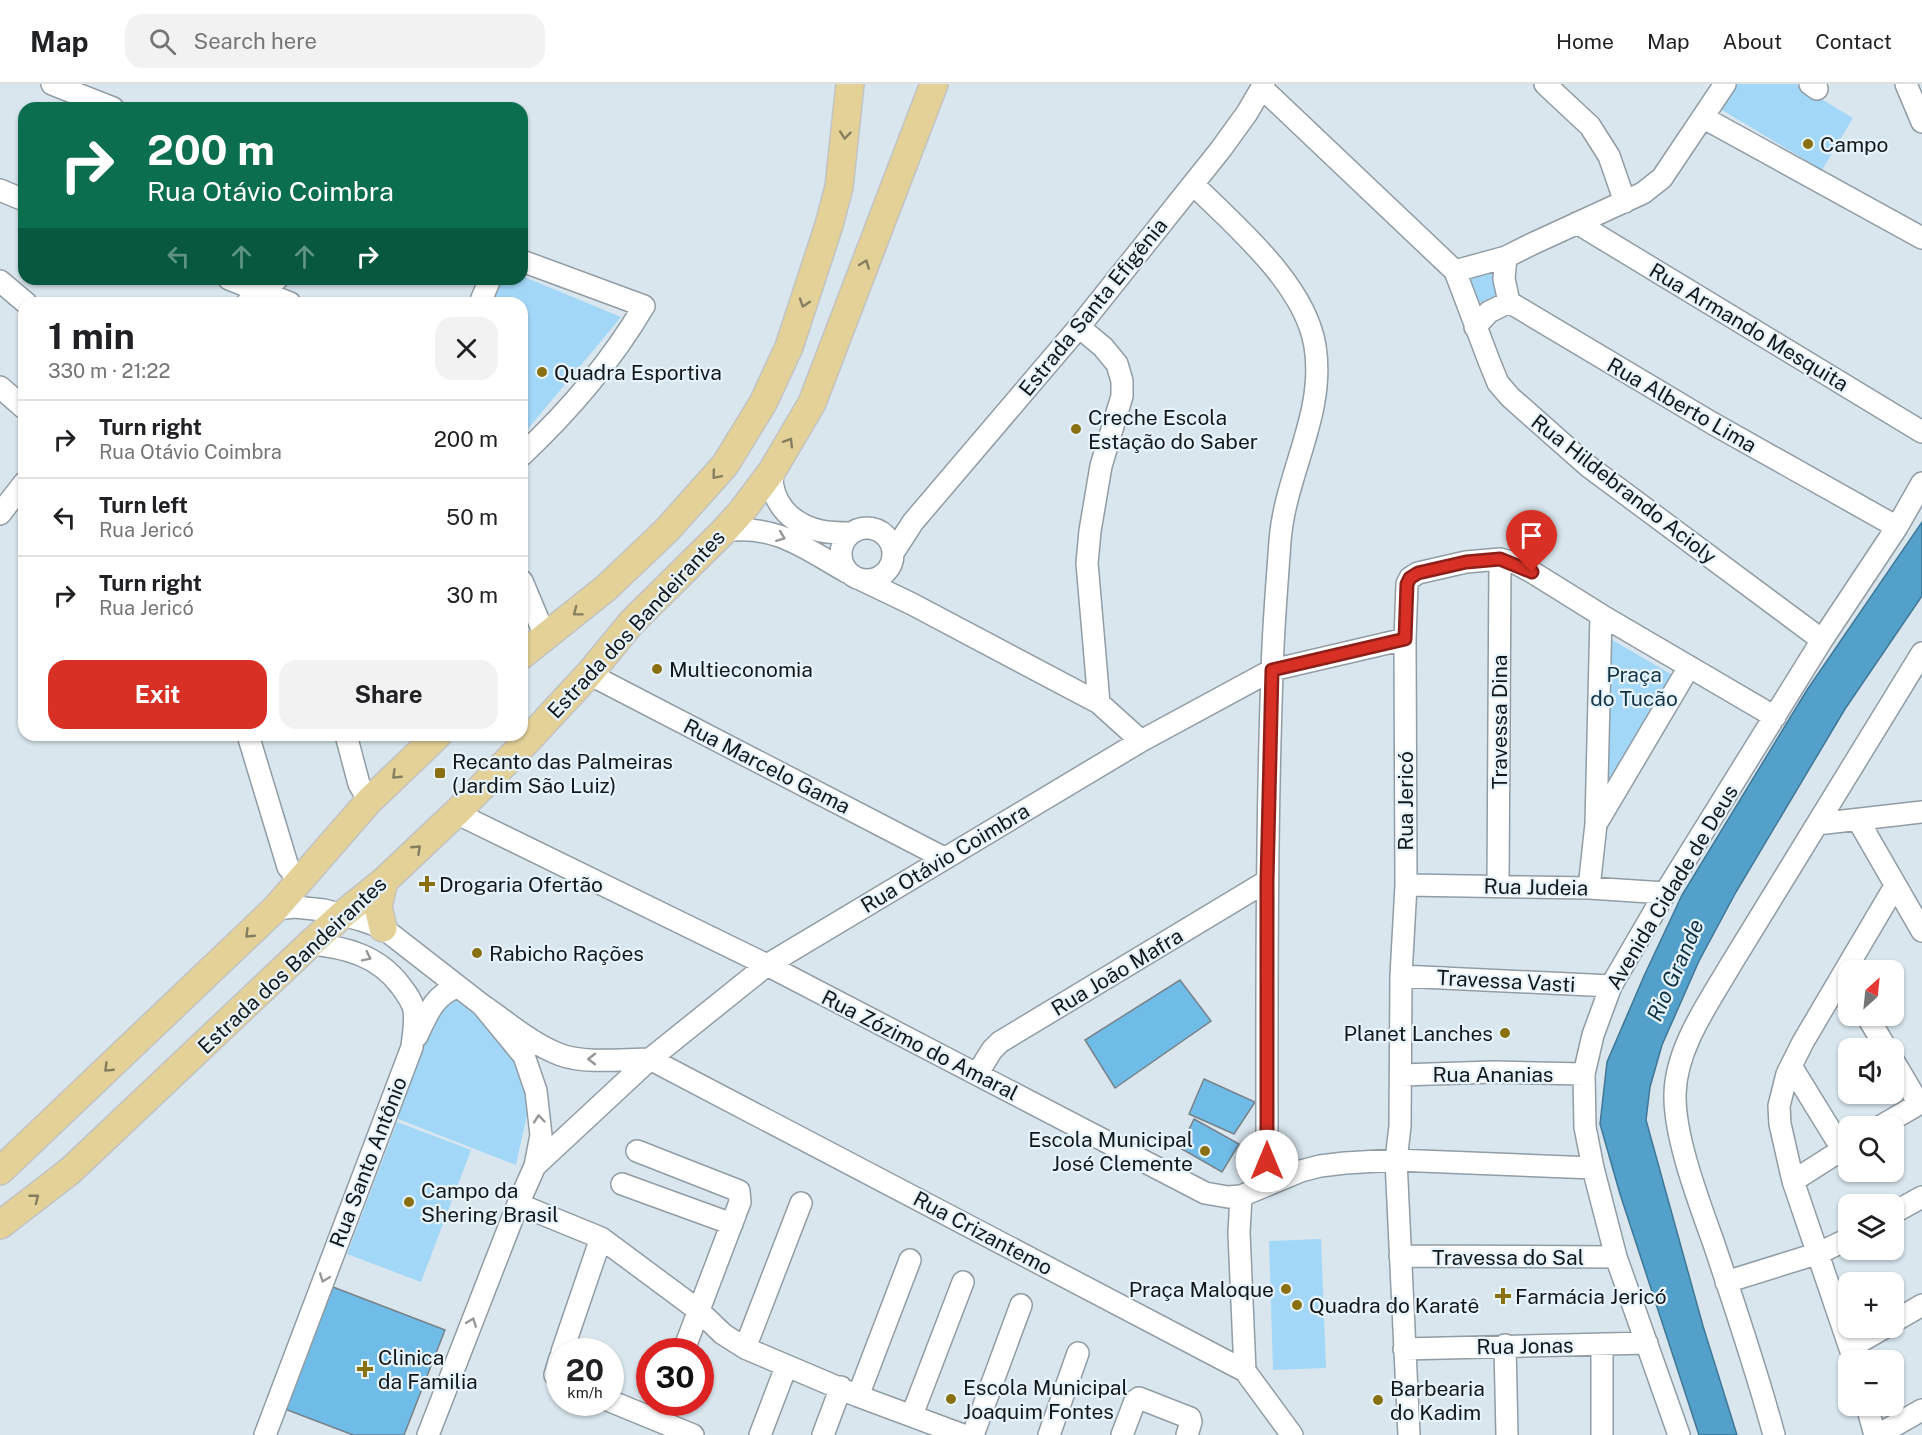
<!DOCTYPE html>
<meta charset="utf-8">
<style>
body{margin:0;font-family:"Public Sans",sans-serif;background:#f2f2f2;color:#202124;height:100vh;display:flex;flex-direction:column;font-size:22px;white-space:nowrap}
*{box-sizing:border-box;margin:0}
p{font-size:20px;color:#757577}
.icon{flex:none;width:33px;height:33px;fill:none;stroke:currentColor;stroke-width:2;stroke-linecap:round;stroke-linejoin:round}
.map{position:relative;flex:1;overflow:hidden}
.drawer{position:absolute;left:18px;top:213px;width:510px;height:444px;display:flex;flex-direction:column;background:#fff;border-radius:18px;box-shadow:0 2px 4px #0004}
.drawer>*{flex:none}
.hud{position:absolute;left:18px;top:18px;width:510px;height:183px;border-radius:18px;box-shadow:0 2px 4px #0004;background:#0b6e4f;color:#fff;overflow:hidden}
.needle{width:39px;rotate:27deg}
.fabs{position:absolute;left:1838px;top:876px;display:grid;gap:12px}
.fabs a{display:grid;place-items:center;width:66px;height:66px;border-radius:12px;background:#fff;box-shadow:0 2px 4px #0004;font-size:30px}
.speed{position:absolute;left:546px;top:1254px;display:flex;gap:12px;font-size:30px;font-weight:700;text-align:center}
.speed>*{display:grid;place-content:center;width:78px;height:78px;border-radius:50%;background:#fff;box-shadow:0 2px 4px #0004;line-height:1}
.speed small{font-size:15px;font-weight:400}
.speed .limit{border:9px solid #d22;background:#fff;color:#111}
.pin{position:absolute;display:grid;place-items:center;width:51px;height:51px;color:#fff;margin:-62px -26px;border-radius:50% 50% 50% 0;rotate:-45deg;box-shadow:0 0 6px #0007}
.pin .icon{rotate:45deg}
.me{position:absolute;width:66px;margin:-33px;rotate:0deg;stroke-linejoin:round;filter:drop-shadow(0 0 4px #0008)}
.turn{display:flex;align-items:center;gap:21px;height:126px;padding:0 30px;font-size:27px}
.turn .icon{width:78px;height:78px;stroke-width:2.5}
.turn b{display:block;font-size:42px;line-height:51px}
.lanes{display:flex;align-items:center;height:57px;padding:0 30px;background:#0003;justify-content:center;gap:30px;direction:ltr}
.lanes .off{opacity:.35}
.round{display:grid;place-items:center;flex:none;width:63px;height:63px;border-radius:18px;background:#f2f2f2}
.headline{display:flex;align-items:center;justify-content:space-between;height:102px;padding:0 30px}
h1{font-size:36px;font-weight:700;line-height:45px}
.cta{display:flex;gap:12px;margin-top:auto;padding:12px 30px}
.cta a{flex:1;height:69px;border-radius:18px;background:#d93025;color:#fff;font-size:24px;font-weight:700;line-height:69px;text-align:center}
.cta a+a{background:#f2f2f2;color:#202124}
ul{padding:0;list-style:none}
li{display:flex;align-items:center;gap:18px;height:78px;padding:0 30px;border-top:2px solid #e0e0e0}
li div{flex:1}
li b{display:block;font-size:22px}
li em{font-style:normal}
header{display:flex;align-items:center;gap:36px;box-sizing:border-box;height:84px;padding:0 30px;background:#fff;border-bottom:2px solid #e0e0e0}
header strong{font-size:28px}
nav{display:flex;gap:33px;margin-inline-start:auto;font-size:21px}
.search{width:420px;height:54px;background:#f2f2f2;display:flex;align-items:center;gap:15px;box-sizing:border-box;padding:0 21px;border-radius:18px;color:#757577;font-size:22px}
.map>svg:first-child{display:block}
</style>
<header>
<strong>Map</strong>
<div class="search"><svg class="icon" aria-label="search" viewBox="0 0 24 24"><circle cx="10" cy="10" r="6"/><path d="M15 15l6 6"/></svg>Search here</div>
<nav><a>Home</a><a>Map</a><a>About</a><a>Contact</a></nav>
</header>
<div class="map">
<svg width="1922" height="1351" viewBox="0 0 1922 1351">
<rect width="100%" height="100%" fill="#d9e6ee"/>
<path fill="#a3d7f7" d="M1737 0H1796L1853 34 1822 86 1722 26Z
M1486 186 1495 192 1498 208C1494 217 1486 220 1476 218L1467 194Z
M522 192 621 233 522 352V219H490L500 195H522Z
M1609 554 1674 592 1598 715Z
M458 910 479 929 520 981 530 1017 516 1081 393 1033 432 931Z
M397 1038 471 1066 421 1198 347 1170Z
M1321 1155 1326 1284 1273 1286 1269 1157Z"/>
<path fill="#53a0cb" stroke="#407796" stroke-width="1.5" d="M1922 438V512L1845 625 1736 808 1699 877 1662 961 1650 1003 1646 1036 1703 1242 1737 1351H1699L1620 1110 1600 1040 1607 978 1644 892 1682 811 1807 606Z"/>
<path fill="#70bce8" stroke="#778289" stroke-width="1.5" d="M1180 896 1211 937 1115 1004 1085 956Z
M1204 995 1255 1018 1234 1050 1189 1030Z
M1194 1035 1239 1060 1222 1088 1180 1064Z
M333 1203 445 1246 404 1351H353L285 1325Z"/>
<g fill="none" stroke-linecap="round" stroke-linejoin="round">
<g stroke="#919ca4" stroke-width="24">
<path id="minor" d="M52 0 113 24
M1545 0 1590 42 1609 72 1625 118
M1810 0 1817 5
M1906 0 1922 38
M1262 4 1455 187 1489 277 1498 299 1510 313 1588 382 1822 556
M1704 34 1922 154
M1193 100C1236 143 1305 200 1315 262 1326 330 1285 390 1280 457 1277 501 1273 545 1272 589 1266 759 1267 930 1267 1100
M0 106 24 116
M1577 139 1922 348
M1506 173 1504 195 1509 218 1712 339 1897 443
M522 177 644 222C612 276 568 328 522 371
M1455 187 1506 173 1532 160 1643 109 1662 94 1725 0
M229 195 290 219
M0 197 26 219
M247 219 277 195
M480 219 490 195
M1079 243 1103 263 1117 280 1122 297V312L1101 382 1090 447 1087 479 1099 619
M1475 243 1489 228 1509 218
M0 303 24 324
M772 387C770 418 790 440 821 447 830 449 841 449 850 449
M0 430 24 399
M841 470a26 26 0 1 1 52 0a26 26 0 1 1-52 0Z
M724 447C776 440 804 464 847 488
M893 469 913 438 1079 243 1221 65 1247 29 1264 0
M862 496 912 520 1099 619 1141 657
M522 497 545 552
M589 590 944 774
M248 651 288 783 300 798
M346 651 359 700 369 717
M456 729 767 881 1205 1109 1228 1113 1241 1112 1301 1087 1320 1082 1345 1079 1396 1076 1593 1084
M1858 736 1922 847
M1598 737 1689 583
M1817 740 1922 728
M1406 801 1589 804 1665 809
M1498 802 1500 475
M1589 804 1596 740 1601 531
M275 825 295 823 324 826 361 836 383 844 482 921 524 972 536 1007 541 1051 535 1082 518 1120 428 1351
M1401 892 1611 902
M482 921C507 938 533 961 561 971 586 980 624 975 650 975L1245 1287 1292 1351
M1867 932 1886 964
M417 952C427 931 434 911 457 903
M1893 976 1919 1020
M1791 982 1842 1065
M977 990 992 966 1000 958 1267 797
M1401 991 1493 988 1584 990
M1881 1042 1922 1018
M637 1067 739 1107 740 1118 683 1268
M535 1082 650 975 767 881 1141 657 1272 586 1405 555
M1793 1097 1848 1062
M622 1100 732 1140
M1241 1112 1239 1149 1245 1287
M518 1120 601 1154 698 1226 723 1250 745 1264 858 1312 963 1351
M1893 1129 1922 1113
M1400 1172 1616 1173
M1726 1198 1819 1169 1848 1155
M1893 1238 1922 1221
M1602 1260V1351
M1505 1261 1507 1351
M1851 1263 1884 1244
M745 1264 801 1119
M1404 1265 1647 1259
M562 1268 601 1154
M560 1274 555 1291 560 1297
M1854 1276 1793 1097 1780 1040 1779 1022 1787 990 1803 958 1895 802
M858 1312 910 1176
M610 1317 693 1351
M1867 1322 1875 1351
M912 1331 963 1198
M265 1351 412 963C413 951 416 938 414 926 412 916 406 909 400 901 378 872 346 863 310 860
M760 1351 786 1283
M823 1351 841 1303
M973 1351 1021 1221
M1049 1351 1078 1269
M1122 1351 1135 1317 1139 1314 1190 1334 1191 1338 1187 1351
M1409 1351 1396 1076 1400 1042 1401 892 1406 801 1405 555 1407 500 1410 494 1418 489 1466 478 1500 475 1515 479 1532 488 1601 531 1775 633
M1679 1351 1616 1173 1593 1084 1585 1043 1584 990 1593 951 1611 902 1665 809 1822 556 1897 443 1922 399
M1774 1351C1757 1287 1735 1223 1714 1160 1699 1118 1674 1053 1675 1010 1676 964 1708 920 1730 882L1922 569
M1878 1351 1922 1326"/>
</g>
<g stroke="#c2c3c3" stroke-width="30">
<path id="major" d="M522 571 606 504 667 446 725 381 763 319 789 263 829 141 839 103 850 0
M383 844 378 823 384 797
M0 1087 275 825 369 717 438 651
M0 1141 70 1087 310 860 342 831 384 797 456 729 526 658 589 590 632 538 724 447 742 427 772 387 812 319 934 0"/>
</g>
<use href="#minor" stroke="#fff" stroke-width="21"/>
<use href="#major" stroke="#e3d197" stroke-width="27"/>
</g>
<defs><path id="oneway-chevron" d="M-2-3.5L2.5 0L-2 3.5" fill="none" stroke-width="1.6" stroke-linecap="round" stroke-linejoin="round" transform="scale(1.5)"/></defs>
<g stroke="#857e5f">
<use href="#oneway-chevron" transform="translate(845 51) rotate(96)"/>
<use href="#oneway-chevron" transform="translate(865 180) rotate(-69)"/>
<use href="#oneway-chevron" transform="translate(804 219) rotate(108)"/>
<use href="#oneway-chevron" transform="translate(789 358) rotate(-59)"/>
<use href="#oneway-chevron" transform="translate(716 391) rotate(130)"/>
<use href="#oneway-chevron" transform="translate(577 528) rotate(143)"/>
<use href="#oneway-chevron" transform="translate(396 691) rotate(136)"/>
<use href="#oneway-chevron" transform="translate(417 765) rotate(-43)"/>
<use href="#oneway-chevron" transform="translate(249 850) rotate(136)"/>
<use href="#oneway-chevron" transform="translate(108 984) rotate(136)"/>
<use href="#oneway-chevron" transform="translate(35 1114) rotate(-38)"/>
</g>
<g stroke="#959798">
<use href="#oneway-chevron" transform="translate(781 453) rotate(21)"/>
<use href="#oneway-chevron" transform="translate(367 873) rotate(26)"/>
<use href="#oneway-chevron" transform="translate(592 975) rotate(-180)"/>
<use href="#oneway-chevron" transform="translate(539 1035) rotate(-95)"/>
<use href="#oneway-chevron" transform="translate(324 1194) rotate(111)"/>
<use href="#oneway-chevron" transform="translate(472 1238) rotate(-69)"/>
</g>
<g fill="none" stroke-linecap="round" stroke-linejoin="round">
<g stroke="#8d1f18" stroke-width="15">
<path id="route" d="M1267 1077V797L1272 586 1405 555 1407 500 1410 494 1418 489 1466 478 1500 475 1532 488"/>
</g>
<use href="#route" stroke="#d93025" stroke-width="10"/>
</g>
<g fill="#897011" stroke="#e7f3fb" stroke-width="2">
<circle cx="1808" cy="60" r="6"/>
<circle cx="542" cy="288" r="6"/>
<circle cx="1076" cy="345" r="6"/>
<circle cx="657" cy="585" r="6"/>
<rect x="434" y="683" width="12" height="12" rx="3"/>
<path d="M424 791h6v6h6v6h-6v6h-6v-6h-6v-6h6z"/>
<circle cx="477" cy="869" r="6"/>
<circle cx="1505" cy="949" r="6"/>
<circle cx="1205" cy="1067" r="6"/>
<circle cx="409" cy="1118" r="6"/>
<circle cx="1286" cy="1205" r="6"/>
<path d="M1500 1203h6v6h6v6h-6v6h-6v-6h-6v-6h6z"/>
<circle cx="1297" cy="1221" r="6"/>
<path d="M362 1276h6v6h6v6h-6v6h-6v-6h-6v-6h6z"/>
<circle cx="951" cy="1315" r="6"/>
<circle cx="1378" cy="1316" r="6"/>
</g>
<g text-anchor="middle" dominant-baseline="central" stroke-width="4.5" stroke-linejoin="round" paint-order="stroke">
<g font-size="21" fill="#13181a" stroke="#e7f3fb" text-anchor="start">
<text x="1820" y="60">Campo</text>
<text x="554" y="288">Quadra Esportiva</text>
<text x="1088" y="333">Creche Escola<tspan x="1088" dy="24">Estação do Saber</tspan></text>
<text x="669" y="585">Multieconomia</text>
<text x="452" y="677">Recanto das Palmeiras<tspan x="452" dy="24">(Jardim São Luiz)</tspan></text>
<text x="439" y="800">Drogaria Ofertão</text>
<text x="489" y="869">Rabicho Rações</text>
<text x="1493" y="949" text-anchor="end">Planet Lanches</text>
<text x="1193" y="1055" text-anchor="end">Escola Municipal<tspan x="1193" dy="24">José Clemente</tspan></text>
<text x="421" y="1106">Campo da<tspan x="421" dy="24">Shering Brasil</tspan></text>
<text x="1274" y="1205" text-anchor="end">Praça Maloque</text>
<text x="1515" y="1212">Farmácia Jericó</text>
<text x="1309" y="1221">Quadra do Karatê</text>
<text x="378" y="1273">Clinica<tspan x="378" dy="24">da Familia</tspan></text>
<text x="963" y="1303">Escola Municipal<tspan x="963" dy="24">Joaquim Fontes</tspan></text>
<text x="1390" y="1304">Barbearia<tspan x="1390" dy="24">do Kadim</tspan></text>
</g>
<g font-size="21" fill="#13181a" stroke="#e7f3fb">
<text transform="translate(1093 223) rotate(-51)">Estrada Santa Efigênia</text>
<text transform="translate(1749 243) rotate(31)">Rua Armando Mesquita</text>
<text transform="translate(1682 321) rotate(30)">Rua Alberto Lima</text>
<text transform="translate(1624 405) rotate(38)">Rua Hildebrando Acioly</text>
<text transform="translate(636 540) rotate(-47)">Estrada dos Bandeirantes</text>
<text transform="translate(1499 638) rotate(-90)">Travessa Dina</text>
<text transform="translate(767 682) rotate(27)">Rua Marcelo Gama</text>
<text transform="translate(1405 717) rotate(-90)">Rua Jericó</text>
<text transform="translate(945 774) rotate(-31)">Rua Otávio Coimbra</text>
<text transform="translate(1536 803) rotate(1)">Rua Judeia</text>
<text transform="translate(1672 803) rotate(-59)">Avenida Cidade de Deus</text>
<text transform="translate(292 881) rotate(-43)">Estrada dos Bandeirantes</text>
<text transform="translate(1117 888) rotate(-31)">Rua João Mafra</text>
<text transform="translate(1506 897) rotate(3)">Travessa Vasti</text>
<text transform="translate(920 961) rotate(27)">Rua Zózimo do Amaral</text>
<text x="1493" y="990">Rua Ananias</text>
<text transform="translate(368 1078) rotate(-69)">Rua Santo Antônio</text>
<text transform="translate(983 1149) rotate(28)">Rua Crizantemo</text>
<text x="1508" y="1173">Travessa do Sal</text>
<text transform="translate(1525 1262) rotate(-1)">Rua Jonas</text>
</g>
<g font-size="21" fill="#123446" stroke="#e7f3fb">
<text x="1634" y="590">Praça<tspan x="1634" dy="24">do Tucão</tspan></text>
</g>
<g font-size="22" font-style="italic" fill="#0f3244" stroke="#e7f3fb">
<text transform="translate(1675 886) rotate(-66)">Rio Grande</text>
</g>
</g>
</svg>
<div class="fabs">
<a><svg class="needle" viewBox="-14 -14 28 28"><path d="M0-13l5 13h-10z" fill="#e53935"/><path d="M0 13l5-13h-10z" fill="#757577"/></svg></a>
<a><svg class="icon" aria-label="sound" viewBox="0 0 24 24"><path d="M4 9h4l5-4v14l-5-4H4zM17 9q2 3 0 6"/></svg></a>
<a><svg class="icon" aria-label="search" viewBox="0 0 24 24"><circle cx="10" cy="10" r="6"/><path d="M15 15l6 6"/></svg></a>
<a><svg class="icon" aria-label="layers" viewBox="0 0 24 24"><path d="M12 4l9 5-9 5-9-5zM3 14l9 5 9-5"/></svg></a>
<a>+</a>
<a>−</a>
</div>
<div class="speed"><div>20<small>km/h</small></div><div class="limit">30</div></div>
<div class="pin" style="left:1532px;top:488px;background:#d93025"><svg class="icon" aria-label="arrive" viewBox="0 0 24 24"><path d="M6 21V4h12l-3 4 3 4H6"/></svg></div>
<svg class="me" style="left:1267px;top:1077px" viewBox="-20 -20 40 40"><circle r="19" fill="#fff"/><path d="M0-13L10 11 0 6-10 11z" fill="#d93025"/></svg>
<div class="hud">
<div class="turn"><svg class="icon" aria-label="right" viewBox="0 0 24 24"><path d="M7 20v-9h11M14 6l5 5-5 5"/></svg><div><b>200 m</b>Rua Otávio Coimbra</div></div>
<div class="lanes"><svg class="icon off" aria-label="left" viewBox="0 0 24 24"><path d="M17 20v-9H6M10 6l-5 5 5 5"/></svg><svg class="icon off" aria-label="ahead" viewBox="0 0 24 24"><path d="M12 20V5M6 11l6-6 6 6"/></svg><svg class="icon off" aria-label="ahead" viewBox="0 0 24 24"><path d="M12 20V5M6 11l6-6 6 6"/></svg><svg class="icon" aria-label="right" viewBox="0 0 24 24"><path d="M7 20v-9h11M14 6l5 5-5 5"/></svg></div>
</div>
<section class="drawer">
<div class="headline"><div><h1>1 min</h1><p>330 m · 21:22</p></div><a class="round"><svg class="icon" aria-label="close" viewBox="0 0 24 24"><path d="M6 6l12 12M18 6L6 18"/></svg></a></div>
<ul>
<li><svg class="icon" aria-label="right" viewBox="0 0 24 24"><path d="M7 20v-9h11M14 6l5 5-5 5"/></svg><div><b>Turn right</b><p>Rua Otávio Coimbra</p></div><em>200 m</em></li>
<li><svg class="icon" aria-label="left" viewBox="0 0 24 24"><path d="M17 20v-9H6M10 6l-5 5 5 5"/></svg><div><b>Turn left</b><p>Rua Jericó</p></div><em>50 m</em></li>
<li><svg class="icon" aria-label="right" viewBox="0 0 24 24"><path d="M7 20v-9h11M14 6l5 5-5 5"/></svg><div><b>Turn right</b><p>Rua Jericó</p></div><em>30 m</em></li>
</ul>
<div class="cta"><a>Exit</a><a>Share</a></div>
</section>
</div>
